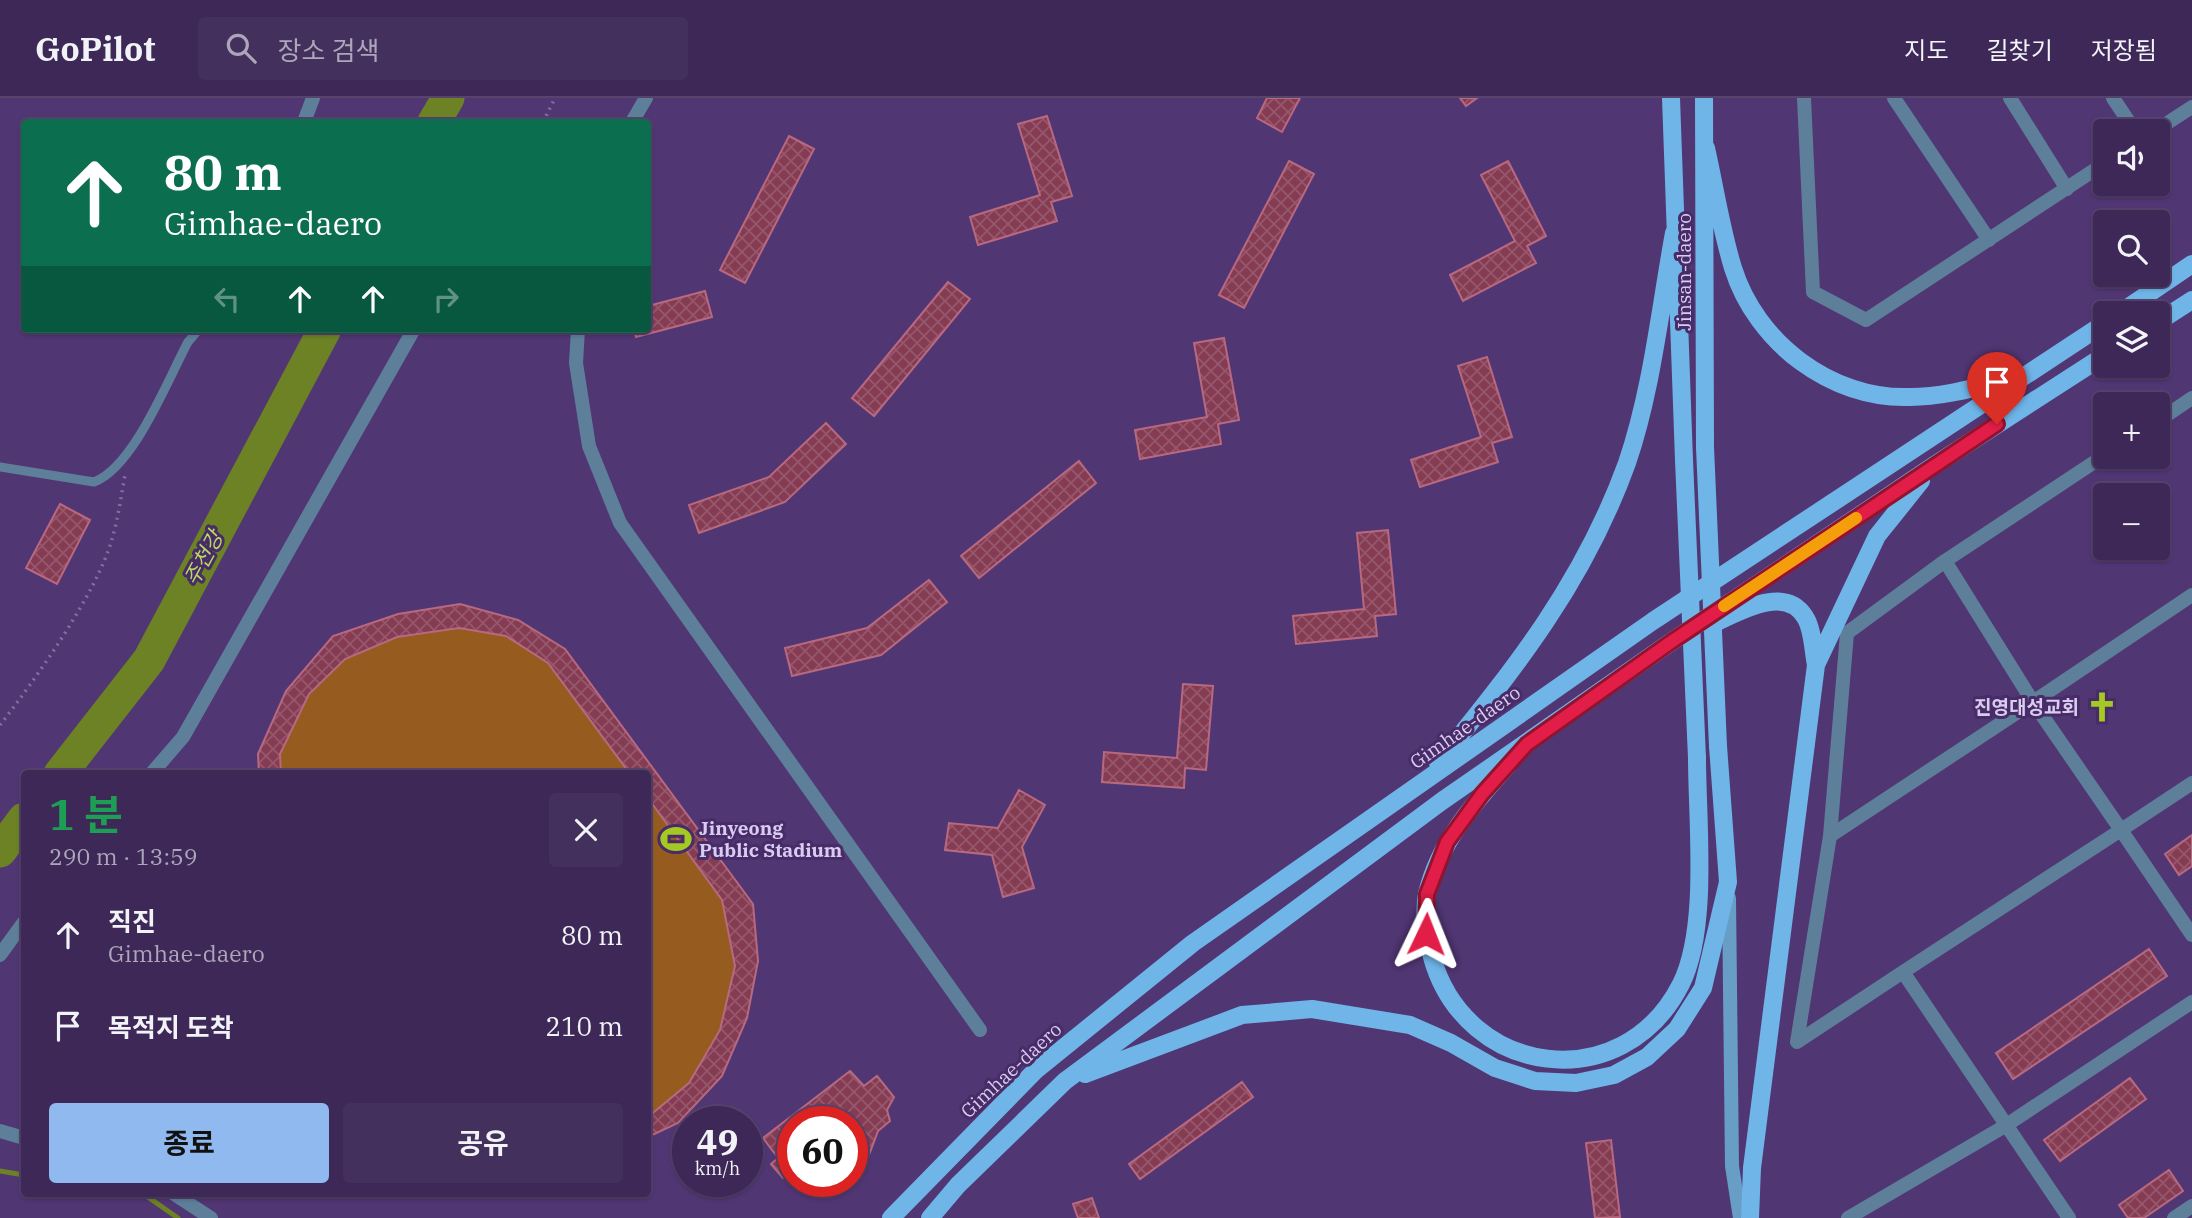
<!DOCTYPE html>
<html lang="ko">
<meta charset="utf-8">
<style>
body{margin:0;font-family:"IBM Plex Serif","Noto Sans KR",serif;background:#44305d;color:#f1f3f6;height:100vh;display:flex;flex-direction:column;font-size:26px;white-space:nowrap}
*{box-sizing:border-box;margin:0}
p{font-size:23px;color:#ada6ba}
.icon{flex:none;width:38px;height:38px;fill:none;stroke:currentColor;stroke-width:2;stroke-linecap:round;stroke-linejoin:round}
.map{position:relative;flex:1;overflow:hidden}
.details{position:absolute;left:21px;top:672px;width:630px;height:427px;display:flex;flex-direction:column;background:#3d2857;border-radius:7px;box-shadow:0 2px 5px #0004,0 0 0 2px #56446d}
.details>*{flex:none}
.banner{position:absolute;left:21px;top:21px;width:630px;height:214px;border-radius:7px;box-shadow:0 2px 5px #0004,0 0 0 2px #56446d;background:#0b6e4f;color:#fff;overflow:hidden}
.buttons{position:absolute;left:2093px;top:21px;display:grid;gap:14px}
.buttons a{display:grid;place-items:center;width:77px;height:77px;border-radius:7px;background:#3d2857;box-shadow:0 2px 5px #0004,0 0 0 2px #56446d;font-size:35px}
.speed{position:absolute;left:672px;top:1008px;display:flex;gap:14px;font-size:35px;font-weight:700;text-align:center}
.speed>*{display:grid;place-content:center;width:91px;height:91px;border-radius:50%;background:#3d2857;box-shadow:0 2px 5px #0004,0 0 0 2px #56446d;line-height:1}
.speed small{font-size:18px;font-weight:400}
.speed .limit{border:10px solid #d22;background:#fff;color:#111}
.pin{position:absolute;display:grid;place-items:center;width:60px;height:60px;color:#fff;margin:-72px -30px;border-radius:50% 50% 50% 0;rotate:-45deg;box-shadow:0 0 7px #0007}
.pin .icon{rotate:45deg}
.me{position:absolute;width:77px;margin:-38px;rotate:2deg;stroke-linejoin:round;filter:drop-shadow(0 0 5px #0008)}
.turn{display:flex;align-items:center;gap:24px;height:147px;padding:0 28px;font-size:32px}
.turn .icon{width:91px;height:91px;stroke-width:2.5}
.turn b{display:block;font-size:49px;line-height:60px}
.lanes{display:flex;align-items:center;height:66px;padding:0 28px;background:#0003;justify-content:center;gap:35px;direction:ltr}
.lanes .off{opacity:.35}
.round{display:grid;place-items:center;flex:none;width:74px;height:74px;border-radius:7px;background:#44305d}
.overview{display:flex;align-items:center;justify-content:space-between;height:119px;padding:0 28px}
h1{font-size:42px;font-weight:700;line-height:52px;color:#1e9e55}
.cta{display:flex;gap:14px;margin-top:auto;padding:14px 28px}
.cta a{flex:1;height:80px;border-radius:7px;background:#90b9f0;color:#111;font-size:28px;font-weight:700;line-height:80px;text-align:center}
.cta a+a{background:#44305d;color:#f1f3f6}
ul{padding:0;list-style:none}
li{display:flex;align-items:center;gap:21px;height:91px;padding:0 28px}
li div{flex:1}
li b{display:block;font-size:26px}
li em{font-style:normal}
header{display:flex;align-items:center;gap:42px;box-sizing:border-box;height:98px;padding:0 35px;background:#3d2857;border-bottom:2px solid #56446d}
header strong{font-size:33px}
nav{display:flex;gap:38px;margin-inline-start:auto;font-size:24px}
.search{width:490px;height:63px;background:#44305d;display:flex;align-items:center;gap:18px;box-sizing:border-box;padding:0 24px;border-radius:7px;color:#ada6ba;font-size:26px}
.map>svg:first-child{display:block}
</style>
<header>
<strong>GoPilot</strong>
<div class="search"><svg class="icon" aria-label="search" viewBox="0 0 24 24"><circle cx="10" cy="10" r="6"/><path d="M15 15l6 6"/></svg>장소 검색</div>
<nav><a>지도</a><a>길찾기</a><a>저장됨</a></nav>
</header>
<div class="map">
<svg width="2192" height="1120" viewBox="0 0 2192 1120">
<defs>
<pattern id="building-cross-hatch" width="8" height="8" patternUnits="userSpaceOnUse" patternTransform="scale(1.75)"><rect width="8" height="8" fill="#853c53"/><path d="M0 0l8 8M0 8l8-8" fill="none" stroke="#96576c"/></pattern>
</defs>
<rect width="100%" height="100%" fill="#513674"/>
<path fill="#965b1f" d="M460 506 518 522 565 551 753 806 758 863 722 978 678 1025 648 1039V676H259L258 656 286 593 333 538 398 516Z"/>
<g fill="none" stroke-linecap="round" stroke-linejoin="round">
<path stroke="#6c8224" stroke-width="5" d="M0 1073 24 1077
M135 1096 145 1097 178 1120"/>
<path stroke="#6c8224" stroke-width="33" d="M434 24 448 0
M60 676 149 562 325 231
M0 753 24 721"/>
</g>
<path fill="url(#building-cross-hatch)" stroke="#b86980" stroke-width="2" d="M1267 0H1300L1282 34 1257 20Z
M1460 0H1477L1466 8Z
M1047 18 1072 98 1051 104 1057 123 978 147 970 119 1040 97 1018 26Z
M789 38 814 51 745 185 720 172Z
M1289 63 1314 76 1244 210 1219 197Z
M1508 63 1546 138 1527 148 1536 165 1463 203 1450 177 1515 143 1481 77Z
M948 184 970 201 874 318 852 300Z
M705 193 712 219 636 239 634 231H648V208Z
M1224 240 1239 322 1218 326 1221 346 1140 361 1135 332 1207 319 1194 245Z
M1487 259 1512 339 1492 345 1498 364 1420 389 1411 362 1481 339 1458 268Z
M826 325 846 346 785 404 699 435 689 407 769 379Z
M1079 363 1096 385 979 480 961 458Z
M60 406 90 422 57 486 26 470Z
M1388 432 1396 516 1375 518 1377 538 1296 546 1293 518 1364 511 1357 435Z
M929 482 947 504 881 557 792 578 785 550 867 530Z
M460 506 518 522 565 551 753 806 758 863 747 920 722 978 678 1025 648 1039V1019L689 985 720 932 735 868 722 802 648 700V676H630L548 565 506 538 459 530 397 539 345 561 309 596 280 656 281 676H259L258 656 286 593 333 538 398 516Z
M1183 586 1213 588 1206 672 1185 670 1184 690 1102 684 1104 654 1177 660Z
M1019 692 1045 707 1022 749 1034 790 1003 799 992 757 945 752 949 725 998 730Z
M2192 737V768L2179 777 2165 756Z
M2149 851 2167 878 2013 981 1996 955Z
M850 973 864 988 877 978 894 999 887 1012 890 1023 878 1033 869 1057 852 1069V1024H793V1079L789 1075 783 1080 771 1066 778 1060 763 1040Z
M2130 980 2146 1001 2060 1063 2044 1042Z
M1242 984 1253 999 1140 1081 1129 1066Z
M1611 1042 1620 1119 1595 1120 1586 1045Z
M2169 1072 2183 1093 2144 1120H2128L2119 1107Z
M1092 1100 1099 1120H1078L1073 1106Z"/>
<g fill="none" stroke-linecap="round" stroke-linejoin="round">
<path stroke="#846ea2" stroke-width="3.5" stroke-dasharray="2 5" stroke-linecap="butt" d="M543 24 555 0
M0 627C35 582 97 495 112 441 118 421 121 399 125 377"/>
<path stroke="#5e7f99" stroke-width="9" d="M0 369 94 384C134 369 168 281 188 244L199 231"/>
<path stroke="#5e7f99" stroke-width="14" d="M1804 0 1813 194 1866 222 2105 65
M1894 0 1989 142
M2010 0 2067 91
M2113 0 2135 33
M304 24 313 0
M632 24 646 0
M2155 33 2192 9
M578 231 576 265 589 348 620 425 980 932
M2158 323 2192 300
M2105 357 1945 463 2033 604 2192 497
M1945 463 1847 535 1830 738 2033 604 2121 732 2192 685
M151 676 183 639 414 231
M1830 738 1797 944 1903 874 2069 1120
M0 857 24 824
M1903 874 2121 732 2192 837
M0 1033 24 1040
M174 1096 211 1120
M1848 1120 2005 1028 2192 904
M2174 1120 2192 1108"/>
<path stroke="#689ec6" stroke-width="14" d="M1729 800 1732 1068 1740 1120"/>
<path stroke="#6fb5e8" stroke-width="18" d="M1671 0 1684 362
M1704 0 1705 349
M1706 50C1715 90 1721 131 1733 170 1756 244 1831 302 1910 299 1945 299 1981 288 2015 280
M2120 215 2192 166
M2158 224 2192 202
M1710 527C1736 516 1784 485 1805 519 1813 531 1813 553 1816 567
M1438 665C1516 569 1584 484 1627 365 1652 292 1660 211 1674 135
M1508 667C1475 704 1438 746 1427 796 1423 816 1427 839 1432 859 1465 979 1623 1001 1681 886 1709 830 1697 723 1697 660
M1085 976 1242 917 1312 911 1410 927 1451 945 1495 970 1535 983 1576 985 1614 977 1647 959 1677 931 1703 890 1728 784 1718 648
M891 1120 1036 972 1193 845 1653 523 2105 225
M930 1120 958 1087 1065 983 1442 703 1671 544 1933 368 2105 257
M1750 1120 1752 1070 1816 567 1877 438 1921 383"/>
<path stroke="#6fb5e8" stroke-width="18" d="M1705 349 1718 648
M1684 362 1697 660"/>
</g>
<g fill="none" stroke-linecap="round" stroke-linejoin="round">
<g stroke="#92132f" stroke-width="18">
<path id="route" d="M1426 836 1427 796 1447 744 1482 696 1527 646 1671 544 1997 326"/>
</g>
<use href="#route" stroke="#e11d48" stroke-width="12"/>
<path stroke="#f59e0b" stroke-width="12" d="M1724 508 1856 420"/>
</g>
<defs>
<g id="church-bare" transform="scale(2.415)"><path d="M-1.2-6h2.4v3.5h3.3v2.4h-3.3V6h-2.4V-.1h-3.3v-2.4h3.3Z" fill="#a5c823" stroke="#472c68" stroke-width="2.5" paint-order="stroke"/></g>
<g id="stadium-bare" transform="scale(2.415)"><path d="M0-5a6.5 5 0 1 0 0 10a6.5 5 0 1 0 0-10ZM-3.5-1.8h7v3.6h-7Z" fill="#a5c823" stroke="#472c68" stroke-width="2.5" paint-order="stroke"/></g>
</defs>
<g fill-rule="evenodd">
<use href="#church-bare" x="2102" y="609"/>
<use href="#stadium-bare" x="676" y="741"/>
</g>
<g text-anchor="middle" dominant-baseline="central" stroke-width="6" stroke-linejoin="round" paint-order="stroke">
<g font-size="19" fill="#d9ccf0" stroke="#472c68">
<text transform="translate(1684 174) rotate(-90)">Jinsan-daero</text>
<text transform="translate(1465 629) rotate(-35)">Gimhae-daero</text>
<text transform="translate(1011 972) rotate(-43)">Gimhae-daero</text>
</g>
<g font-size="19" font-weight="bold" fill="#d9ccf0" stroke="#472c68" text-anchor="end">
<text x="2079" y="609">진영대성교회</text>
<text x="699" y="730" text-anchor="start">Jinyeong<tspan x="699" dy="22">Public Stadium</tspan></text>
</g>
<g font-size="21" font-style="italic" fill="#bbda62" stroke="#472c68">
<text transform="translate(203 460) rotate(-62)">주천강</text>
</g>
</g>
</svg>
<div class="buttons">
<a><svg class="icon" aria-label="sound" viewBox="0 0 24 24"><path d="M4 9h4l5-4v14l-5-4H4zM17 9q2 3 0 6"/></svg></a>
<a><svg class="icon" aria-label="search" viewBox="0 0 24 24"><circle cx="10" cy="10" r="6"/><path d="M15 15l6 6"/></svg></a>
<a><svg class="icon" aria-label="layers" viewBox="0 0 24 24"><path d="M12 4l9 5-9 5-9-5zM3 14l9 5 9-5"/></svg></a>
<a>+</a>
<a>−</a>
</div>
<div class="speed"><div>49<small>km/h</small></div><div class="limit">60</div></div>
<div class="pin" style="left:1997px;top:326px;background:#d93025"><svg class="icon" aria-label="arrive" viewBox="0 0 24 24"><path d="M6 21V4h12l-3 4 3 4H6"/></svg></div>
<svg class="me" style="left:1426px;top:836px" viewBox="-20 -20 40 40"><path d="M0-17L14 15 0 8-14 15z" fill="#e11d48" stroke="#fff" stroke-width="4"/></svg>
<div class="banner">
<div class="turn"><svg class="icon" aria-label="ahead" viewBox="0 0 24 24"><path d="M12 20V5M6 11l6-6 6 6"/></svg><div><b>80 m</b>Gimhae-daero</div></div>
<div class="lanes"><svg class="icon off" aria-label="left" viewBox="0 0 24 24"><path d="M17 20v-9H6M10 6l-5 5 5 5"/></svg><svg class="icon" aria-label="ahead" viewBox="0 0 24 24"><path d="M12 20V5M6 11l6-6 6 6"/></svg><svg class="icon" aria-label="ahead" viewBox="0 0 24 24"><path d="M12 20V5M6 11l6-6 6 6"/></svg><svg class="icon off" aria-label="right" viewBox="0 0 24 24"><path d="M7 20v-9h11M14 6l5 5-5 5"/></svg></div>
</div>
<section class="details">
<div class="overview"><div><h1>1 분</h1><p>290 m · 13:59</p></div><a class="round"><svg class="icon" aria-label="close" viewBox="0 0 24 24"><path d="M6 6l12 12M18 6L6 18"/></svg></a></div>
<ul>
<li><svg class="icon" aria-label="ahead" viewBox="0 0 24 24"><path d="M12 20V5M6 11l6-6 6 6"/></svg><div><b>직진</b><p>Gimhae-daero</p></div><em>80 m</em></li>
<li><svg class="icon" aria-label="arrive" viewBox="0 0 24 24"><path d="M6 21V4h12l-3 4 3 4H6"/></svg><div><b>목적지 도착</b></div><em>210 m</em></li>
</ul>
<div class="cta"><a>종료</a><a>공유</a></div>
</section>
</div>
